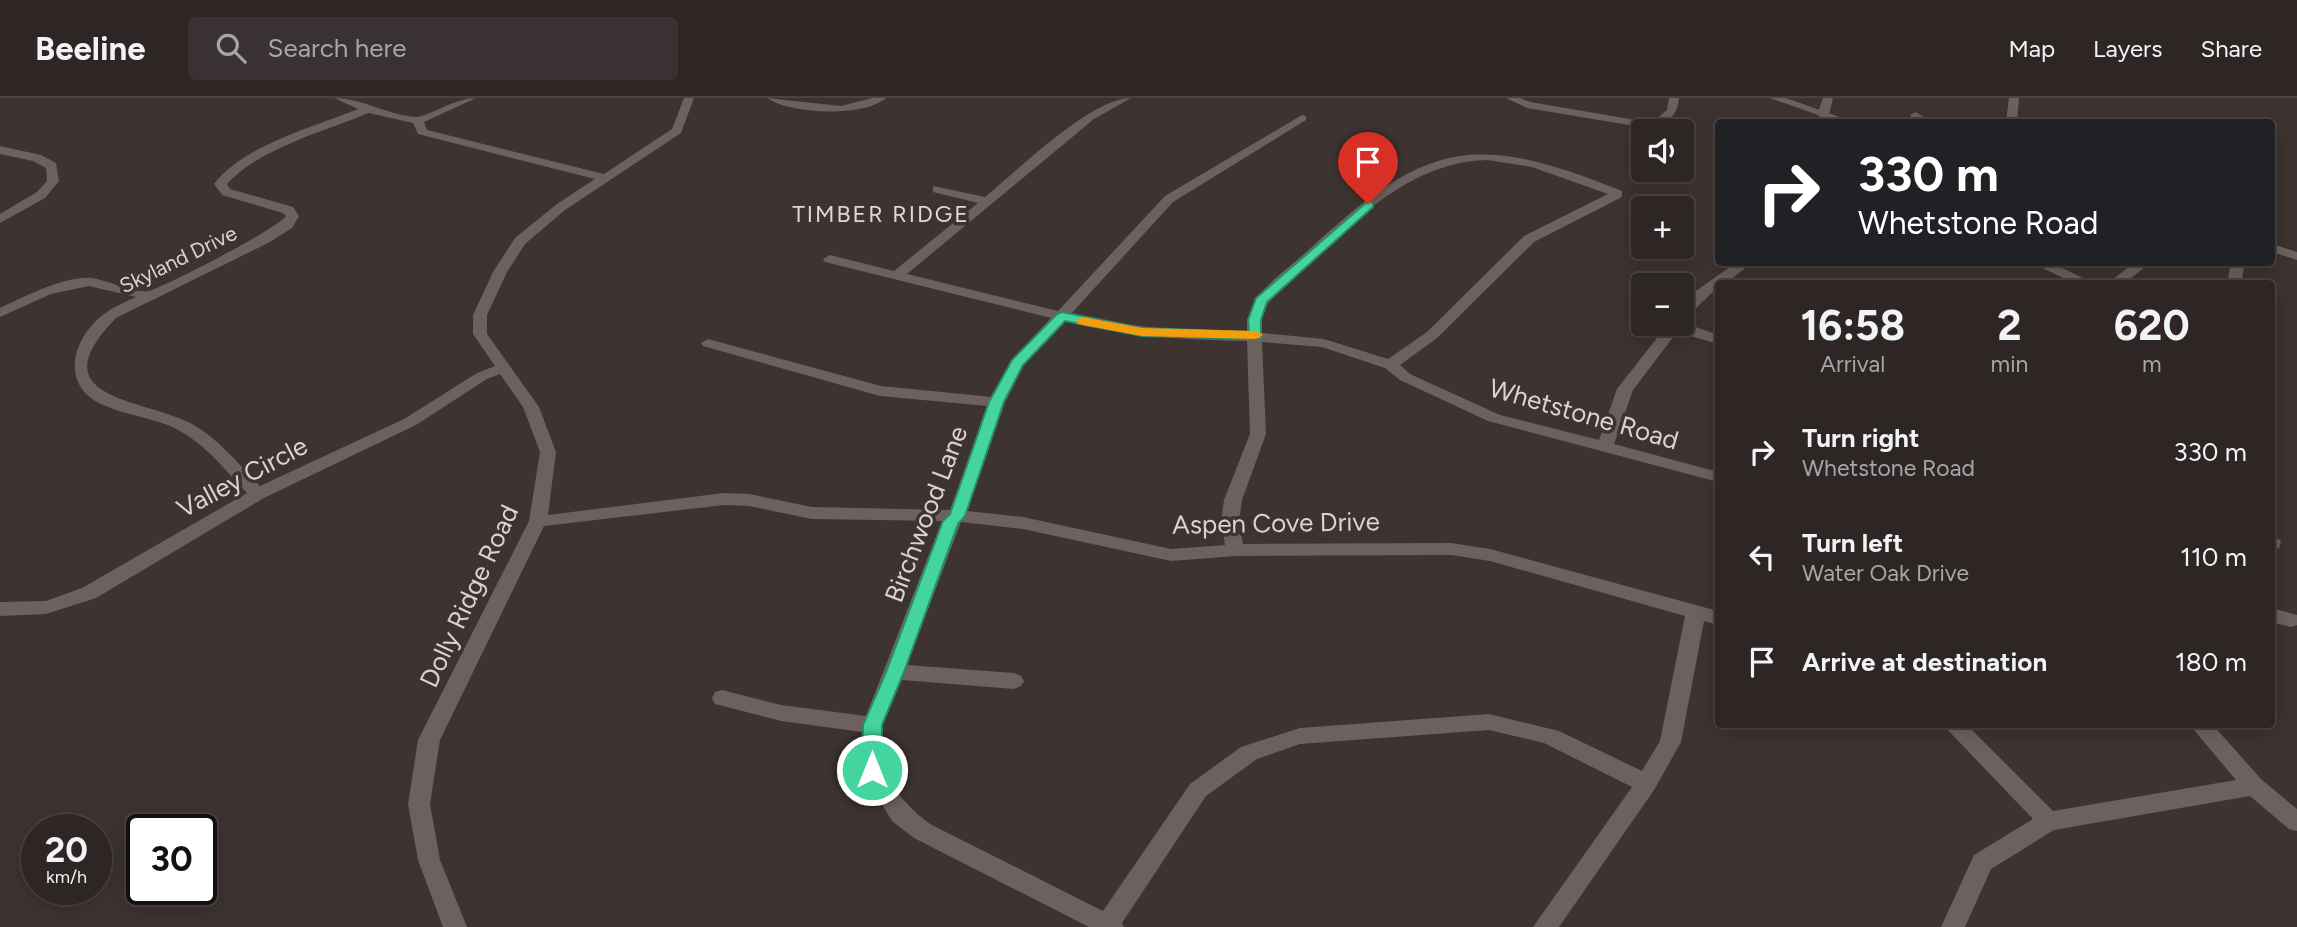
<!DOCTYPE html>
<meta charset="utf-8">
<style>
body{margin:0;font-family:Figtree,sans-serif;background:#3a3232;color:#f1f3f6;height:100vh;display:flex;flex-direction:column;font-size:26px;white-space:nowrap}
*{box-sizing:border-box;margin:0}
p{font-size:23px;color:#a7a5a7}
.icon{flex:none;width:38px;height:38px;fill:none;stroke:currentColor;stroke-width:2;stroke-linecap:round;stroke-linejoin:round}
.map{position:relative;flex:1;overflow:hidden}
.sheet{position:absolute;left:1715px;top:182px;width:560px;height:448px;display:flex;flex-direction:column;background:#2e2625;border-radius:7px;box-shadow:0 4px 18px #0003,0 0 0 2px #494342}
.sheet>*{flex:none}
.banner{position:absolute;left:1715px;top:21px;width:560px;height:147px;border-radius:7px;box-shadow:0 4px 18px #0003,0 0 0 2px #494342;background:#202124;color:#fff;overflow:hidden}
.tools{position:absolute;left:1631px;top:21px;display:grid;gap:14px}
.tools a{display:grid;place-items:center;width:63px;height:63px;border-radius:7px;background:#2e2625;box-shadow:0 4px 18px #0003,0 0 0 2px #494342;font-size:35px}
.speed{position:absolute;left:21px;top:716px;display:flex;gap:14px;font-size:35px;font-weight:700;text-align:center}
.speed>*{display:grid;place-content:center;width:91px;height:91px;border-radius:50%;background:#2e2625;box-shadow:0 4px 18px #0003,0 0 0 2px #494342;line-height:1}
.speed small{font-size:18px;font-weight:400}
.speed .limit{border:4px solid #111;border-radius:10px;background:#fff;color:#111}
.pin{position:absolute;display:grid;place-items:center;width:60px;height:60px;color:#fff;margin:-72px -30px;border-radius:50% 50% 50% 0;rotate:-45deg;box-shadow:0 0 7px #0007}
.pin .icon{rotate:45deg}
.me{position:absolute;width:77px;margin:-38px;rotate:0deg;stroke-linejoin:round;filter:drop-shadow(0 0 5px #0008)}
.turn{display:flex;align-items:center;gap:24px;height:147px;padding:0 28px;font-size:32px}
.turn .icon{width:91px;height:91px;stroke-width:2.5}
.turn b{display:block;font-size:49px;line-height:60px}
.eta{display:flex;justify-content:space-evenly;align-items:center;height:119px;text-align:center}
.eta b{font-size:42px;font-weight:700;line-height:49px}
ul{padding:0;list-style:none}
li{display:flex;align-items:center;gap:21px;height:105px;padding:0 28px}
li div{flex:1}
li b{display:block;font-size:26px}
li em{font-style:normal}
header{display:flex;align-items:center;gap:42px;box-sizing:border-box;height:98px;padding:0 35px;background:#2e2625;border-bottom:2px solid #494342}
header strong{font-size:33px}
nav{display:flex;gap:38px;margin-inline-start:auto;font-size:24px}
.search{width:490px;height:63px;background:#3a3232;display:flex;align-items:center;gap:18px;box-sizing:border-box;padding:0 24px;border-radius:7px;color:#a7a5a7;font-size:26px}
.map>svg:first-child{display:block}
</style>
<header>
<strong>Beeline</strong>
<div class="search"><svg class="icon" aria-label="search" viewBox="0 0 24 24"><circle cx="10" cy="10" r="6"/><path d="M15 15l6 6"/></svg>Search here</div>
<nav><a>Map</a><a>Layers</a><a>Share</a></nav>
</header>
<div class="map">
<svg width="2297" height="829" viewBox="0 0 2297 829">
<rect width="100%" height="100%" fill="#3d3331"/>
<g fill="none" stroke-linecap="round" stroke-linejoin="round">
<path fill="#6c615f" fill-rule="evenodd" d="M334 0C361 0 386 16 414 19 428 20 453 0 476 0L424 24 427 32 604 76 672 31 684 0H694L681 35 565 112 525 146 507 174 487 217V236L539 309 556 354 548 417 724 395 749 396 812 409 950 412 988 308 880 298 703 248 701 245 708 241 881 288 992 299 1012 262 1051 220 825 164 823 161 830 157 894 173 978 105 933 94V88L985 99C1018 72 1091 0 1131 0L1094 21 907 176 1058 213 1165 98 1302 17 1306 18V22L1173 104 1071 216C1129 230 1187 233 1247 234 1246 198 1279 178 1304 156 1424 45 1469 31 1622 93V99L1534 144 1437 240 1400 267 1410 276 1500 317 1599 342 1617 291 1668 226 1682 224 1718 237V246L1677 234 1633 292 1614 346 1718 374V384L1488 323 1400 282 1385 270 1322 249 1262 244 1266 336 1242 402 1239 424 1243 446 1451 445 1490 451 1718 513V527L1704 523 1681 644 1654 692 1559 829H1533L1632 689 1544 645 1489 632 1300 646 1257 661 1206 698 1122 825 1124 829H1089L914 740 892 723 861 672 862 634 781 623 715 606 712 600 715 594 722 592 781 607 866 618 942 423 812 421 749 408 724 407 544 428 440 642 430 706 440 762 467 829H443L418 762 408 706 418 642 529 423 540 354 523 309 500 276 487 281 416 327 264 400 96 500 46 516 0 518V504L46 503 82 490 247 395C226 373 207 348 180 333 155 319 125 318 99 305 58 284 75 235 107 214 115 208 126 204 136 199L89 188 51 196 0 219V210C23 199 66 177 92 180 106 182 137 196 149 193 168 187 277 131 286 118L283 115 222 97 214 86C244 47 314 29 358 11ZM369 15 413 25 418 36 595 81 557 106 515 140 493 174 473 217V236L495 268 477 275 404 321 260 388C238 366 217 338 188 324 138 300 38 300 116 220L270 144 292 130 299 118 293 109 230 91 227 86C258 51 325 33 369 15ZM1487 62 1532 69 1608 96 1524 138 1427 234 1388 261 1324 241 1262 235 1261 222 1268 205C1329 148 1397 64 1487 62ZM1064 223C1125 238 1185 242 1247 243L1250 336 1224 402 1221 424 1225 447 1171 451 1023 419 967 413 1005 304 1024 267ZM961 424 1023 431 1171 463 1235 458 1451 457 1490 463 1685 518 1660 643 1642 673 1559 633 1489 616 1300 630 1241 649 1190 686 1103 813 930 726C897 701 875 672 882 628 885 613 896 596 902 582L1014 591 1021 588 1024 583 1021 578 1014 575 907 567Z
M767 0 841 8 872 0H886C863 20 790 16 767 0Z
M1506 0H1520L1530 4 1647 24 1655 22 1667 12 1669 0H1679C1677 20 1666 26 1647 30L1527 10Z
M1823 0H1833L1829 17 1823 20 1817 17Z
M2009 0H2019L2017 24H2006Z
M1916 14 1930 24H1915L1910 17Z
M0 48 41 57 56 65 59 83 45 100 0 125V116L37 94 47 83 46 70 33 63 0 56Z
M1737 164H1753L1725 186H1718V190C1708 197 1689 219 1682 221V208L1693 195Z
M2030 164H2049L2096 186H2076Z
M2135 164H2151L2124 186H2107Z
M2231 164H2245L2241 186H2227Z
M2272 437 2281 443 2279 450 2272 452Z
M2272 510 2297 517V527L2291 529 2272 524Z
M1942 626H1966L2053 713 2236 682 2189 626H2212L2262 682 2297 711V733L2289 731 2250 698 2054 732 1991 771 1965 829H1941L1974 757 2033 721Z"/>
<path fill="#6c615f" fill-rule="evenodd" d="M1770 0H1786L1854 24H1838Z
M2272 146 2297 154V162L2272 154Z"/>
</g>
<path fill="#43d4a0" stroke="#2c8a68" stroke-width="2" d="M1368 103 1373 104V109L1267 204 1261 222V241L1142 238 1065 223 1023 267 1004 304 965 418 958 426 904 574 882 627V672L879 677 872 680 865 677 862 672 863 627 886 574 943 423 950 416 989 304 1012 262 1057 216 1062 214 1142 230 1249 234 1248 222 1256 200Z"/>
<path fill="#f59e0b" d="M1083 219 1142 230 1256 233 1263 237 1256 241 1142 238 1078 226 1076 223Z"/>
<g text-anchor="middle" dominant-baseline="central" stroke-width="7" stroke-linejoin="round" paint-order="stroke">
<g font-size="21" fill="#dad3d2" stroke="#3d3331">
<text transform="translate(178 161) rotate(-26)">Skyland Drive</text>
</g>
<g font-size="23" letter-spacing="2" fill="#e2d6d3" stroke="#3d3331">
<text x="881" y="116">TIMBER RIDGE</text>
</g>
<g font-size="26" fill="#dad3d2" stroke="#3d3331">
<text transform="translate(1584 316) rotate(16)">Whetstone Road</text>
<text transform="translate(242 379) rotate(-28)">Valley Circle</text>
<text transform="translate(926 416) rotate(-69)">Birchwood Lane</text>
<text transform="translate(1276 425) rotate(-1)">Aspen Cove Drive</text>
<text transform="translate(469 498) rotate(-65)">Dolly Ridge Road</text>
</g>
</g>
</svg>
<div class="tools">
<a><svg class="icon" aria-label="sound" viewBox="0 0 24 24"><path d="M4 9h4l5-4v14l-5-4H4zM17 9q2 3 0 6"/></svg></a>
<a>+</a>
<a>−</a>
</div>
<div class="speed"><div>20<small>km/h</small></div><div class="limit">30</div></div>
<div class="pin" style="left:1368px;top:106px;background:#d93025"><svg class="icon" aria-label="arrive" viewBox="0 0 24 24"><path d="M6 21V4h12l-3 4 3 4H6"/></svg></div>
<svg class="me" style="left:872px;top:672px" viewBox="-20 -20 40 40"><circle r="17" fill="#43d4a0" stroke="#fff" stroke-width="3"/><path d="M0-11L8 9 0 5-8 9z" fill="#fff"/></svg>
<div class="banner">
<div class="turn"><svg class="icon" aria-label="right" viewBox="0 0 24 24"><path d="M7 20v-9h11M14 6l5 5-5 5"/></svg><div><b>330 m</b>Whetstone Road</div></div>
</div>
<section class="sheet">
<div class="eta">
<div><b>16:58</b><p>Arrival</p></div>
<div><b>2</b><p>min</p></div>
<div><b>620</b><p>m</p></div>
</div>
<ul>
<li><svg class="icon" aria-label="right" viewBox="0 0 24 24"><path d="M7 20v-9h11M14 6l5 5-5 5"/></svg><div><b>Turn right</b><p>Whetstone Road</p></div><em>330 m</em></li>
<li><svg class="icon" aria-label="left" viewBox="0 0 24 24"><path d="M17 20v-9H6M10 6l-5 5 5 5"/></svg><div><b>Turn left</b><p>Water Oak Drive</p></div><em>110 m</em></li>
<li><svg class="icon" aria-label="arrive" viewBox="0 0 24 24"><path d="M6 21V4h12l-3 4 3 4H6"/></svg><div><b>Arrive at destination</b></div><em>180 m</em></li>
</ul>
</section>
</div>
